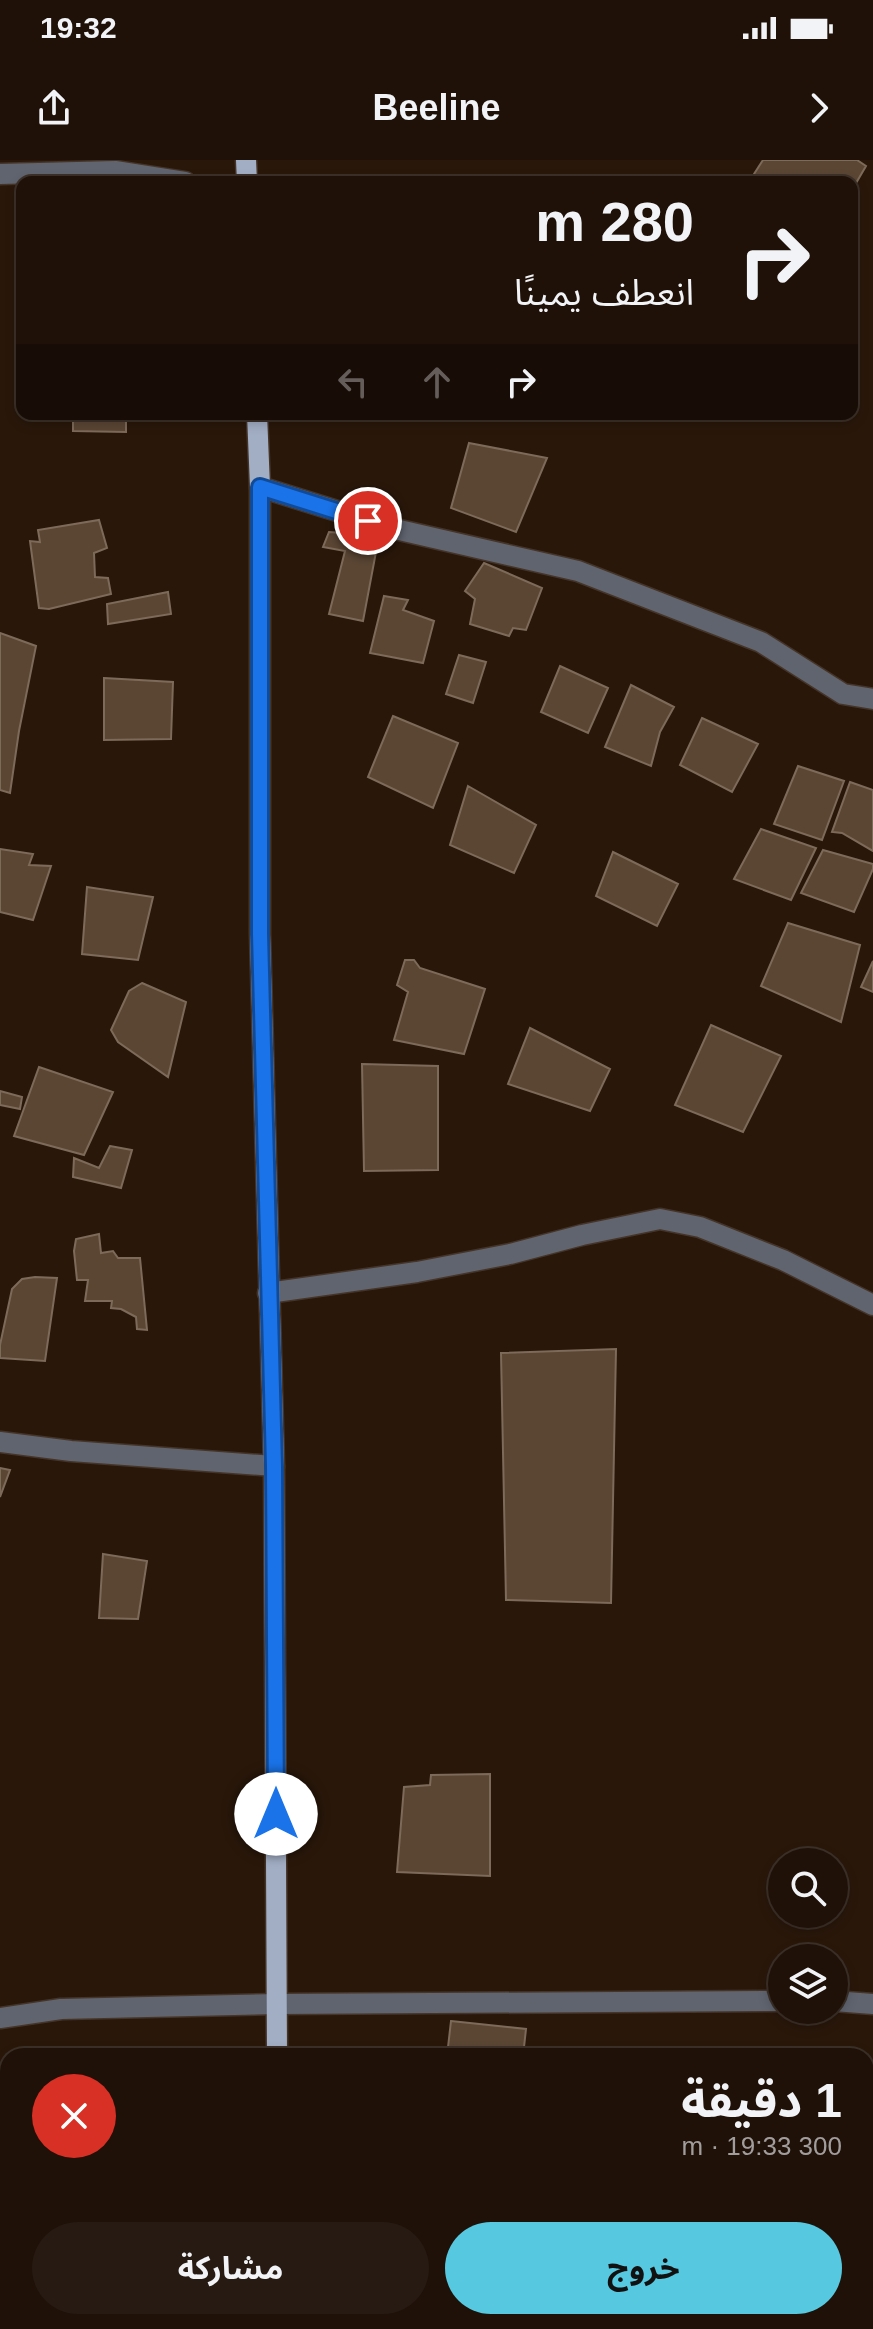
<!DOCTYPE html>
<html lang="ar">
<meta charset="utf-8">
<style>
body{margin:0;font-family:Arial,"Noto Sans Arabic",sans-serif;background:#271a12;color:#f1f3f6;direction:rtl;height:100vh;display:flex;flex-direction:column;font-size:30px;white-space:nowrap}
*{box-sizing:border-box;margin:0}
p{font-size:26px;color:#a19d9c}
.icon{flex:none;width:44px;height:44px;fill:none;stroke:currentColor;stroke-width:2;stroke-linecap:round;stroke-linejoin:round}
.map{position:relative;flex:1;overflow:hidden;direction:ltr}
.side{position:absolute;left:0px;top:1888px;width:874px;height:282px;display:flex;flex-direction:column;background:#1f1108;border-radius:24px 24px 0 0;box-shadow:0 4px 12px #0003,0 0 0 2px #3c3129;direction:rtl}
.side>*{flex:none}
.top-card{position:absolute;left:16px;top:16px;width:842px;height:244px;border-radius:16px;box-shadow:0 4px 12px #0003,0 0 0 2px #3c3129;direction:rtl;background:#1f1108;color:#f1f3f6;overflow:hidden}
.buttons{position:absolute;left:768px;top:1688px;display:grid;gap:16px}
.buttons a{display:grid;place-items:center;width:80px;height:80px;border-radius:50%;background:#1f1108;box-shadow:0 4px 12px #0003,0 0 0 2px #3c3129;font-size:40px}
.pin{position:absolute;display:grid;place-items:center;width:68px;height:68px;color:#fff;margin:-34px;border:4px solid #fff;border-radius:50%;box-shadow:0 2px 8px #0007}
.me{position:absolute;width:88px;margin:-44px;rotate:0deg;stroke-linejoin:round;filter:drop-shadow(0 0 6px #0008)}
.turn{display:flex;align-items:center;gap:28px;height:168px;padding:0 32px;font-size:36px}
.turn .icon{width:104px;height:104px;stroke-width:2.5}
.turn b{display:block;font-size:56px;line-height:68px}
.lanes{display:flex;align-items:center;height:76px;padding:0 32px;background:#0003;justify-content:center;gap:40px;direction:ltr}
.lanes .off{opacity:.35}
.round{display:grid;place-items:center;flex:none;width:84px;height:84px;border-radius:42px;background:#271a12}
.overview{display:flex;align-items:center;justify-content:space-between;height:136px;padding:0 32px}
h1{font-size:48px;font-weight:700;line-height:60px}
.action{display:flex;gap:16px;margin-top:auto;padding:16px 32px}
.action a{flex:1;height:92px;border-radius:48px;background:#56c9e1;color:#111;font-size:32px;font-weight:700;line-height:92px;text-align:center}
.action a+a{background:#271a12;color:#f1f3f6}
.status{display:flex;justify-content:space-between;align-items:center;height:56px;padding:0 40px;background:#1f1108;direction:ltr}
.status svg{height:22px;fill:currentColor}
header{display:flex;justify-content:space-between;align-items:center;height:104px;padding:0 32px;background:#1f1108;font-size:36px;font-weight:700}
.map>svg:first-child{display:block}
</style>
<div class="status"><b>19:32</b><svg viewBox="0 0 49 12"><path d="M0 12V9h3v3zM5 12V6h3v6zM10 12V3h3v9zM15 12V0h3v12zM26 1h20v11H26zM47 4h2v5h-2z"/></svg></div>
<header><svg class="icon" aria-label="forward" viewBox="0 0 24 24"><path d="M9 5l7 7-7 7"/></svg>Beeline<svg class="icon" aria-label="share" viewBox="0 0 24 24"><path d="M12 15V3M7 8l5-5 5 5M5 13v7h14v-7"/></svg></header>
<div class="map">
<svg width="873" height="2169" viewBox="0 0 873 2169">
<rect width="100%" height="100%" fill="#29170a"/>
<path fill="#5b4634" stroke="#7e6a59" stroke-width="2" d="M763 0H857L866 6 852 30V22H765L754 14Z
M73 254H126V272L73 271Z
M469 283 547 298 516 372 451 348Z
M99 360 107 388 94 393 95 417 108 418 111 434 49 449 39 448 30 381 40 382 38 370Z
M329 372 379 376 363 461 329 454 345 391 323 387Z
M484 403 542 428 526 470 513 468 509 476 470 464 475 439 465 431Z
M168 432 171 454 108 464 107 444Z
M384 436 408 440 403 450 434 461 423 503 370 493Z
M0 473 36 486 19 571 10 633 0 630Z
M459 495 486 502 473 543 446 534Z
M560 506 608 528 588 573 541 552Z
M104 518 173 522 171 579 104 580Z
M631 525 674 547 660 572 651 606 605 587Z
M393 556 458 583 433 648 368 617Z
M702 558 758 584 732 632 680 605Z
M798 606 844 621 822 680 774 664Z
M850 622 873 630V691L842 673 832 672Z
M468 626 536 665 514 713 450 685Z
M761 669 816 688 791 740 734 719Z
M0 689 33 694 29 705 51 706 33 760 0 752Z
M823 690 873 704V709L854 752 801 733Z
M613 692 678 724 657 766 596 736Z
M87 727 153 737 138 800 82 794Z
M788 763 860 785 841 862 761 826Z
M405 800H414L420 808 485 829 464 894 394 880 408 832 397 825Z
M873 801V832L861 827Z
M142 823 186 842 168 917 118 882 111 870 129 831Z
M711 865 781 896 743 972 675 945Z
M530 868 610 909 590 951 508 924Z
M362 904 438 906V1010L364 1011Z
M39 907 113 932 84 995 14 976Z
M0 931 22 937 20 949 0 945Z
M110 986 132 990 121 1028 73 1017 74 998 99 1008Z
M99 1074 101 1093 113 1091 118 1098H140L147 1170 137 1169 136 1157 121 1149 111 1148 112 1141H85L88 1120H77L74 1091 76 1079Z
M35 1117 57 1118 45 1201 0 1198V1185L12 1129 22 1119Z
M616 1189 611 1443 506 1440 501 1193Z
M0 1308 10 1310 0 1337Z
M103 1394 147 1401 138 1459 99 1458Z
M490 1614V1716L397 1712 404 1627 430 1625 431 1615Z
M451 1861 526 1869 523 1896H447Z
M804 2162H849L846 2169H824Z"/>
<g fill="none" stroke-linecap="round" stroke-linejoin="round">
<g stroke="#453428" stroke-width="23">
<path id="minor" d="M0 14 115 11 185 22
M260 327 395 369 578 411 761 482 843 534 873 539
M268 1133 417 1112 510 1094 582 1075 660 1059 700 1067 783 1100 873 1145
M0 1282 71 1291 274 1306
M834 1841 873 1844
M0 1858 61 1849 277 1844 782 1841"/>
</g>
<g stroke="#453428" stroke-width="23">
<path id="primary" d="M246 0 247 22
M257 254 260 327V774L274 1306 277 1896
M276 2169 277 2162"/>
</g>
<use href="#minor" stroke="#5f646f" stroke-width="20"/>
<use href="#primary" stroke="#a2aec4" stroke-width="20"/>
</g>
<g fill="none" stroke-linecap="round" stroke-linejoin="round">
<g stroke="#114b97" stroke-width="20">
<path id="route" d="M276 1654 274 1306 260 774V327L368 361"/>
</g>
<use href="#route" stroke="#1a73e8" stroke-width="14"/>
</g>
</svg>
<div class="buttons">
<a><svg class="icon" aria-label="search" viewBox="0 0 24 24"><circle cx="10" cy="10" r="6"/><path d="M15 15l6 6"/></svg></a>
<a><svg class="icon" aria-label="layers" viewBox="0 0 24 24"><path d="M12 4l9 5-9 5-9-5zM3 14l9 5 9-5"/></svg></a>
</div>
<div class="pin" style="left:368px;top:361px;background:#d93025"><svg class="icon" aria-label="arrive" viewBox="0 0 24 24"><path d="M6 21V4h12l-3 4 3 4H6"/></svg></div>
<svg class="me" style="left:276px;top:1654px" viewBox="-20 -20 40 40"><circle r="19" fill="#fff"/><path d="M0-13L10 11 0 6-10 11z" fill="#1a73e8"/></svg>
<div class="top-card">
<div class="turn"><svg class="icon" aria-label="right" viewBox="0 0 24 24"><path d="M7 20v-9h11M14 6l5 5-5 5"/></svg><div><b>280 m</b>انعطف يمينًا</div></div>
<div class="lanes"><svg class="icon off" aria-label="left" viewBox="0 0 24 24"><path d="M17 20v-9H6M10 6l-5 5 5 5"/></svg><svg class="icon off" aria-label="ahead" viewBox="0 0 24 24"><path d="M12 20V5M6 11l6-6 6 6"/></svg><svg class="icon" aria-label="right" viewBox="0 0 24 24"><path d="M7 20v-9h11M14 6l5 5-5 5"/></svg></div>
</div>
<section class="side">
<div class="overview"><div><h1>1 دقيقة</h1><p>300 m · 19:33</p></div><a class="round" style="background:#d93025;color:#fff"><svg class="icon" aria-label="close" viewBox="0 0 24 24"><path d="M6 6l12 12M18 6L6 18"/></svg></a></div>
<div class="action"><a>خروج</a><a>مشاركة</a></div>
</section>
</div>
